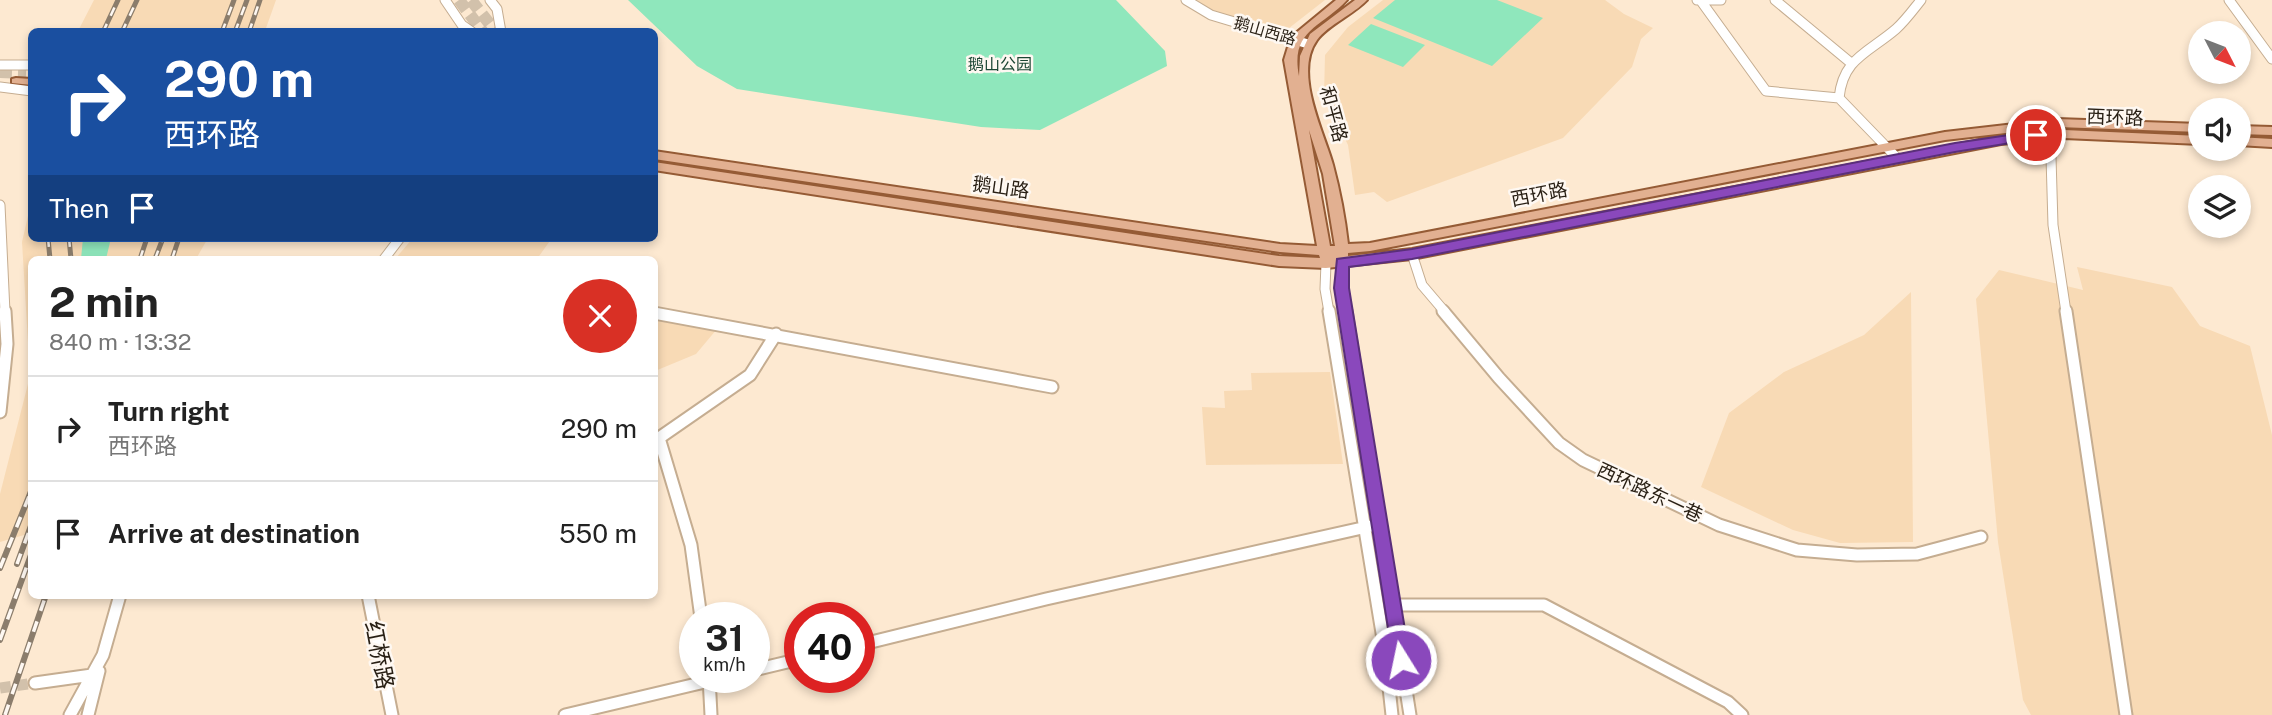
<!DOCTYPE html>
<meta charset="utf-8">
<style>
body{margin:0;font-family:"Public Sans","Noto Sans SC",sans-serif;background:#f6f6f6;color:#222;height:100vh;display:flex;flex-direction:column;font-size:26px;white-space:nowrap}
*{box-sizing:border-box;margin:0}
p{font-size:23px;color:#767676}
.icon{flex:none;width:38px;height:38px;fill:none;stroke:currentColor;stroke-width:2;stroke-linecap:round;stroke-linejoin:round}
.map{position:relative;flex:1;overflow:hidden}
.panel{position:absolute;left:28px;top:256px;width:630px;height:343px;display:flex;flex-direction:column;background:#fff;border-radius:10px;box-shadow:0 4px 10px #0003}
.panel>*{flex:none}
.guide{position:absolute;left:28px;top:28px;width:630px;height:214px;border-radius:10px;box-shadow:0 4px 10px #0003;background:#1a4fa0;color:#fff;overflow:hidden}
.needle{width:46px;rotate:132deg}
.controls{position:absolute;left:2188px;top:21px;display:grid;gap:14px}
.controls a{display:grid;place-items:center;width:63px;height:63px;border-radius:50%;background:#fff;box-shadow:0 4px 10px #0003;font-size:35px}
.speed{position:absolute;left:679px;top:602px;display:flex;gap:14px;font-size:35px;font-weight:700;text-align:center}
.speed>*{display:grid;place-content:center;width:91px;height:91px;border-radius:50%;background:#fff;box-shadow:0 4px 10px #0003;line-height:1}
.speed small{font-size:18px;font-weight:400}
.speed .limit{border:10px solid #d22;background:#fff;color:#111}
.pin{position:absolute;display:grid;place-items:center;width:60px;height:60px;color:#fff;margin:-30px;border:4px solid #fff;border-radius:50%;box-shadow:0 2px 7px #0007}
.me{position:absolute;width:77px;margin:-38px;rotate:350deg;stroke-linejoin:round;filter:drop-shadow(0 0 5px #0008)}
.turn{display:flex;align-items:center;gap:24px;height:147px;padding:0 21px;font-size:32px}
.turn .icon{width:91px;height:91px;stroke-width:2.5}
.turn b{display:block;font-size:49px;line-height:60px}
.then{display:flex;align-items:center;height:66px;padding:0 21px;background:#0003;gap:14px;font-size:26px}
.round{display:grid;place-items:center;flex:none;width:74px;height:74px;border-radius:37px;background:#f6f6f6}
.headline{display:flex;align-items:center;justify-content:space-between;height:119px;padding:0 21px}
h1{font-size:42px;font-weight:700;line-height:52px}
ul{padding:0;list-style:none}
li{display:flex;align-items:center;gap:21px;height:105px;padding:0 21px;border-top:2px solid #e0e0e0}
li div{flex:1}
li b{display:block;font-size:26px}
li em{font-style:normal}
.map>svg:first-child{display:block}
</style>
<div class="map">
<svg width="2272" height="715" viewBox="0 0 2272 715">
<rect width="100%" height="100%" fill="#fde9d1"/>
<path fill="#f8dab5" d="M94 0H276L265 31H78Z
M1195 0H1325L1284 32 1217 14Z
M1383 0H1605L1624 14 1653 28 1641 39 1632 67 1563 138 1387 202 1374 192 1355 195 1348 145 1324 96 1325 55 1348 27Z
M31 152 32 238H208L196 259H32L31 533 0 542V494L30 376 22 242 30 207Z
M413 238H552L537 259H395Z
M2077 267 2172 287 2200 326 2250 346 2272 435V715H2031L2023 700 1998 542 1976 299 1999 270 2083 290Z
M1911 292 1913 542 1840 543 1793 530 1701 487 1729 413 1784 372 1864 335Z
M654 319 717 329 696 354 655 371Z
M1330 372 1343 464 1206 465 1202 407 1225 408 1224 391 1252 390 1251 373Z"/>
<path fill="#8fe7bc" d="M628 0H1116L1165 51 1167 66 1040 130 981 127 737 89 697 66Z
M1395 0H1497L1543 18 1492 66 1373 18Z
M1371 24 1425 45 1403 67 1348 45Z
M83 238H111L106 259H81Z"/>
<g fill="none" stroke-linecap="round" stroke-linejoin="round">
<path stroke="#d2c1ab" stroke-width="11" stroke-dasharray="11 6" stroke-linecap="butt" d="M0 688 35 683"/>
<path stroke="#d2c1ab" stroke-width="12" stroke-dasharray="12 6" stroke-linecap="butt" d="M459 0 483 32
M471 0 496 32
M0 72 26 73"/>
<g stroke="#c5ad91" stroke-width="11">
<path id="minor-far1" d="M445 0 462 25 472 32
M490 0 497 9 501 32
M1186 0 1211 15 1308 44
M1697 0H1721
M1775 0 1851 63
M2229 0 2272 59
M1701 1 1766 91 1839 98
M0 65H32
M0 87 32 91
M2036 135 2051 157 2053 225 2066 312
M1898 159 1839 98C1843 58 1868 53 1896 29 1905 21 1913 10 1921 0
M0 205 5 312
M1412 254 1422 285 1445 312
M384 259 400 238
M1342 262 1346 312
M1326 263 1325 289 1329 312"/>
</g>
<g stroke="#c5ad91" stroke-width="15">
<path id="minor" d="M1329 311 1385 651 1392 715
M1346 311 1410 715
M1443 311 1499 378 1559 443 1583 460 1719 525 1797 550 1857 555 1917 554 1981 537
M2066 311 2126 715
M654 313 1052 387
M0 412 7 344 5 311
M368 595 392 715
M1391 605H1544L1728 702 1742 715
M701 618 691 545 659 438 750 375 776 334
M859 645 1046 599 1380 524
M754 670 800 659
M709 677 711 715
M35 683 92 675
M70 715 103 655 120 595
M88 715 99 671
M565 715 726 677"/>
</g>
<g stroke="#955b35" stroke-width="4">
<path id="major" d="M1336 0H1347C1321 28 1290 30 1299 76L1300 56 1310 34 1355 0H1367C1353 15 1329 24 1317 40 1293 73 1324 132 1333 165 1340 191 1345 218 1348 244L1370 243 1945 132 2057 119 2200 124V132L2057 127 1945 140 1370 251 1348 253V256L1412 249 2001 136 2064 130 2200 136V144L2064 138 2001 144 1412 259 1326 268 1279 266 654 170V162L1279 256 1320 258 1319 255 1280 252 654 159V151L1280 244 1317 246 1284 60 1291 37ZM1309 130 1323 174 1335 246H1330Z
M16 78 32 79V85L12 83V79Z
M2238 126 2272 127V135L2238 134Z
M2238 137 2272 139V147L2238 145Z"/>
</g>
<use href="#minor-far1" stroke="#fff" stroke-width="9"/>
<use href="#minor" stroke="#fff" stroke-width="11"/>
<use href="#major" fill="#e2b091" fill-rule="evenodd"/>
<g stroke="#8b7d6c" stroke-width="5">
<path id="rail-far1" d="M103 32 118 0
M122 32 137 0
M222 32 234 0
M235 32 247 0
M249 32 260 0
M48 238 50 259
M69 238 71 259
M140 259 147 238
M155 259 163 238
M172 259 179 238"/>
</g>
<g stroke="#8b7d6c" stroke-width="6">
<path id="rail" d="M17 564 32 523
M0 568 32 489
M0 640 32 552
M5 715 46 595"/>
</g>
<use href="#rail-far1" stroke="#fef8f2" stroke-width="2.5" stroke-dasharray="9" stroke-linecap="butt"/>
<use href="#rail" stroke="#fef8f2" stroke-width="3.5" stroke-dasharray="11" stroke-linecap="butt"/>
</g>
<path fill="#8a48bc" stroke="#5a2f7a" stroke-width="2" d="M2036 131 2041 132V138L1955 152 1412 259 1349 267V288L1410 660 1407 666 1401 669 1394 666 1334 288 1337 259 1412 249 1955 143Z"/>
<g text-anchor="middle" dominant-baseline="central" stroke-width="5" stroke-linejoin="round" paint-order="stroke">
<g font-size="16" fill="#281f14" stroke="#fef8f2">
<text transform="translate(1265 31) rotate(16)">鹅山西路</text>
</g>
<g font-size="16" fill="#1b4633" stroke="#fef8f2">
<text x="1000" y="64">鹅山公园</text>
</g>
<g font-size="19" fill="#281f14" stroke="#fef8f2">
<text transform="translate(1334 114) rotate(75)">和平路</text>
<text transform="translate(2115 117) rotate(2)">西环路</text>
<text transform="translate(1001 187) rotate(8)">鹅山路</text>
<text transform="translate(1539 194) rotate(-11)">西环路</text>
<text transform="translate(1650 492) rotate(25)">西环路东一巷</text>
</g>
<g font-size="23" fill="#281f14" stroke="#fef8f2">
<text transform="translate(380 655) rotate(79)">红桥路</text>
</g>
</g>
</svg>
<div class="controls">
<a><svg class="needle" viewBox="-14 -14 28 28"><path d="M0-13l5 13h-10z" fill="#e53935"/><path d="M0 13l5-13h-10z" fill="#767676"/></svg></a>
<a><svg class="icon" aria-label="sound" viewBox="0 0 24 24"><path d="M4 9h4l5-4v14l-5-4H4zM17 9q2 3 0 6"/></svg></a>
<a><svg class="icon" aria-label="layers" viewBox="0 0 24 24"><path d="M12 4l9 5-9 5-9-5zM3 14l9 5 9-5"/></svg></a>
</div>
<div class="speed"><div>31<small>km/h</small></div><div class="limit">40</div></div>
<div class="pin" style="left:2036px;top:135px;background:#d93025"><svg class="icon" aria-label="arrive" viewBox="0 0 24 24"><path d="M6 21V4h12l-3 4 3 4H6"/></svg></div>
<svg class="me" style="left:1401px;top:660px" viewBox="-20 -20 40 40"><circle r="17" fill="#8a48bc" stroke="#fff" stroke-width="3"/><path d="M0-11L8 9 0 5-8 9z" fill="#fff"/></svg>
<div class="guide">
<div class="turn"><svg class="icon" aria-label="right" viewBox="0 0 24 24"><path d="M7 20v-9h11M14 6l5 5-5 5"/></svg><div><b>290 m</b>西环路</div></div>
<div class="then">Then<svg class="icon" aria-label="arrive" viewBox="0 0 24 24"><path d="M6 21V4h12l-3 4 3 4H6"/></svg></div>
</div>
<section class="panel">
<div class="headline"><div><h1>2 min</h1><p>840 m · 13:32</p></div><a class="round" style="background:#d93025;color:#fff"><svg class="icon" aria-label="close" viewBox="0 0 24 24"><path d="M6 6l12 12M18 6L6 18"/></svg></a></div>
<ul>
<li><svg class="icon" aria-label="right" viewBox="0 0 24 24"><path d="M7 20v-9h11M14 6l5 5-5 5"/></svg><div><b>Turn right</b><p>西环路</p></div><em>290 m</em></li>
<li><svg class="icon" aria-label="arrive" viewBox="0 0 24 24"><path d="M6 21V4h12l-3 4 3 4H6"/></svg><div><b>Arrive at destination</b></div><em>550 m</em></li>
</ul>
</section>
</div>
